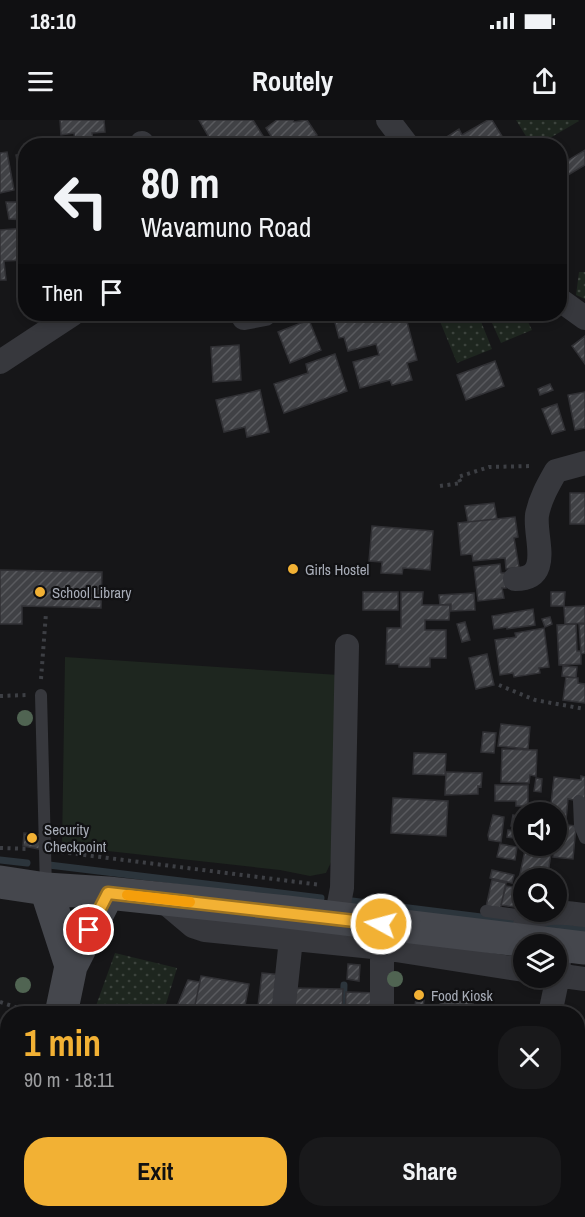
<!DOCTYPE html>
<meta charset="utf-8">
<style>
body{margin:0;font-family:"Archivo Narrow",sans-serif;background:#19191b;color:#f1f3f6;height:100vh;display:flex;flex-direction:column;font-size:22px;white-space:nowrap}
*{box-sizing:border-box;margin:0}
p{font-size:20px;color:#9c9d9f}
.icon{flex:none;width:33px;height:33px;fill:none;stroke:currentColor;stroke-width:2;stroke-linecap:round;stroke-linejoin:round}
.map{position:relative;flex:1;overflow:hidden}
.side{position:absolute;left:0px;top:886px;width:585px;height:212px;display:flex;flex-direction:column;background:#101012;border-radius:24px 24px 0 0;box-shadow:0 3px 9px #0003,0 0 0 2px #303032}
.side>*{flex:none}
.guide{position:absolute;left:18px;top:18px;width:549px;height:183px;border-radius:24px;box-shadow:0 3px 9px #0003,0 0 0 2px #303032;background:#101012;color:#f1f3f6;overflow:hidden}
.fabs{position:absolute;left:513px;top:682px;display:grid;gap:12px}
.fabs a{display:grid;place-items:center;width:54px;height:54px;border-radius:50%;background:#101012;box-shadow:0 3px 9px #0003,0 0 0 2px #303032;font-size:30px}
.pin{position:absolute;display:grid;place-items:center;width:51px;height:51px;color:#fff;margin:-26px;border:3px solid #fff;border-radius:50%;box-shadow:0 2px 6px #0007}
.me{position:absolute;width:66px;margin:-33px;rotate:277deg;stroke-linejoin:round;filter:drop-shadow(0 0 4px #0008)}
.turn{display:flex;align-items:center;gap:21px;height:126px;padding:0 24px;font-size:27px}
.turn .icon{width:78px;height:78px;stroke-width:2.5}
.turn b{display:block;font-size:42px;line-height:51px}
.then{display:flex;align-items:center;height:57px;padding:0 24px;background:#0003;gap:12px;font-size:22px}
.round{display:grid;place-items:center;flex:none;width:63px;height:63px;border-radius:24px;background:#19191b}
.overview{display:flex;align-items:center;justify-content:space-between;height:102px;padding:0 24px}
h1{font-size:36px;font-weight:700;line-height:45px;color:#f2b134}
.button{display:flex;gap:12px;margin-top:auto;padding:12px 24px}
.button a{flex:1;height:69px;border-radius:24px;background:#f2b134;color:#111;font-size:24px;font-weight:700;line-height:69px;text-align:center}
.button a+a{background:#19191b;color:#f1f3f6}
.status{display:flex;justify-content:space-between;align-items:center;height:42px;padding:0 30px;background:#101012;direction:ltr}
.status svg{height:16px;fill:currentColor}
header{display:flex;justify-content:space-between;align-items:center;height:78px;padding:0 24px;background:#101012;font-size:27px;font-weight:700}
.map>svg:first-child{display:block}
</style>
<div class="status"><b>18:10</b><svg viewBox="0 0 49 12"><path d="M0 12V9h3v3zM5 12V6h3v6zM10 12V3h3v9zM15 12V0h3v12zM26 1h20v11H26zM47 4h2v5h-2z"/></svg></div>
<header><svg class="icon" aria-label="menu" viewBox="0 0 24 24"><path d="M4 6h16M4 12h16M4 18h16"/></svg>Routely<svg class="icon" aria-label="share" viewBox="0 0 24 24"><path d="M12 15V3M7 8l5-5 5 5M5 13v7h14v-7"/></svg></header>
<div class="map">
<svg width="585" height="1097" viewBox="0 0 585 1097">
<defs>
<pattern id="green-dots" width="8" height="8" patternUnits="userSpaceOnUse" patternTransform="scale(1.5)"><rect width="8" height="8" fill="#1e261f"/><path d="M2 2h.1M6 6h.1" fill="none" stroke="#3c433d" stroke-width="1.8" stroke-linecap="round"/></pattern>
<pattern id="building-hatch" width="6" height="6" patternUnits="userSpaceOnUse" patternTransform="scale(1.5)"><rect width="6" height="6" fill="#404145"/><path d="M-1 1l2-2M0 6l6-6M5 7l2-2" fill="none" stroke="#595a5e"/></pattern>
</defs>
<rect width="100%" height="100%" fill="#161618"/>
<path fill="url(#green-dots)" d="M516 0H578L579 1 538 25 532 26Z
M579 152H585V179L576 175Z
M437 194H478L492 229 457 243Z
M488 194H524L532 210 501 223Z
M115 833 177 848 163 894H93Z
M578 1036 585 1037V1097H537L538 1091 578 1090Z
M29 1091V1090L107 1091V1097H27Z"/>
<path fill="#1e261f" d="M65 537 339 555 333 738 326 753 310 756 280 750 62 726Z"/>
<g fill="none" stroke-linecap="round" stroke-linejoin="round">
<path stroke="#2c353c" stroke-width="7" d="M0 740 27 743
M49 745 321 778
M344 780 513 801
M539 805 585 810
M343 894 344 865
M83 1090 87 1097
M111 1097V1090
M431 1097V1090"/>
</g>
<path fill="url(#building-hatch)" stroke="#303034" stroke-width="1.5" d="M60 0H104L105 12 92 13 93 21 75 23 74 13 61 15Z
M199 0H253L263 16 247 26H214Z
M277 0H293L294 2 307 0 317 15 305 23 307 26H277L266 8Z
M488 0H492L508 26 434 25 459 9 462 15Z
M585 30V45L560 60V45Z
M7 32 14 70 0 73V33Z
M26 33V72L23 73 16 35Z
M6 82H26V100L9 99Z
M560 83 564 96 560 98Z
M26 108V140L4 141 6 160H0V110Z
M354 194H405L417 240 407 243 412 260 392 265 390 260 360 268 353 242 379 235 376 224 348 231 344 217 339 218 334 199Z
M309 200 321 230 290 243 278 212Z
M585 216V244L572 226Z
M239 225 241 260 213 262 211 227Z
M335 234 347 271 284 293 274 264 308 253 306 244Z
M495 241 504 266 466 280 457 255Z
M550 264 553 270 540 275 538 269Z
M260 270 269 312 247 317 245 307 224 312 216 280Z
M585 272V308L575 310 568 275Z
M557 284 565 310 552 314 542 289Z
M570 373H585V404H570Z
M494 383 497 399 468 402 465 386Z
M515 397 518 417 514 418 519 447 506 449 505 438 473 441 472 434 461 435 458 403Z
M372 406 433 411 430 450 403 448 402 454 381 453 382 442 369 441Z
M500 444 501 453H505L506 468H502L504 478 478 481 474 447Z
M0 450 102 452 101 488 22 486V504H0Z
M363 472H398V490H363Z
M401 472H423L422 485H450L449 500H425V510H446V538H430V547H399V544H386L387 508H401Z
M551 472H565L564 486H551Z
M474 473 475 490 451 491V484L440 485 439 475Z
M585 486V503L565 504 564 487Z
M533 489 535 505 507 509V507L494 509 492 496Z
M550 497 552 504 545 507 542 499Z
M465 502 470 520 462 522 457 504Z
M576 504 577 531H581V544L559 545 557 505Z
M579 504H585V533L581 534Z
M544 508 549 547 539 548 540 553 514 557 513 553 500 555 495 520 516 517 515 513Z
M487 534 494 565 476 569 469 538Z
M563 546 577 547 576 558 562 556Z
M566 557 578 558V563L585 564V583L563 580Z
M501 604 530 607 528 629 498 626Z
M483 612 496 613 494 633 481 632Z
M502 629 537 630 536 656 530 655 529 663 501 662Z
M414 633 446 634 445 655 413 654Z
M446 652 482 653 481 667 478 666V674L445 675Z
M581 656 585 657V682L568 679 566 700 556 699V693H550L554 657 581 660Z
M536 658 542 659 541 672 534 671Z
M495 665H528V686H516V681H495Z
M393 678 448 681 446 716 391 713Z
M493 695 504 697 501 722 489 720 488 715Z
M513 695 521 697 519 708 511 706Z
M557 704 576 706 573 739 553 737 555 726H556Z
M508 710 516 711 514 718 507 717Z
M24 713 41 715 39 729 23 726Z
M500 724 517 727 515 740 497 737Z
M541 726H553L552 732 540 730Z
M525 730 551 734 547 759H519Z
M492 750 514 755 512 763 490 758Z
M492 760 506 763 500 790 486 787Z
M521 764 524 765V780L519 779Z
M506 766 518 768 514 787 501 785Z
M348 844 360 845 359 861 347 859Z
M262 853 284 855 280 894H257Z
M201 856 249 864 244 891 231 889V891L195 885Z
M188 860 200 862 195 885 187 891H175Z
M292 868 343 869 342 894H291Z
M346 872 378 873 377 894H345Z
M416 878 424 880 423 887 415 886Z
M441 878 473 882 472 894H439Z
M475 886 510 888 509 894H475Z
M174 891H187L191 892 190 894H173Z
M0 938 8 939 3 967H0Z
M578 1001H584V1016H578Z
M578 1017 582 1018 579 1044H578Z
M582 1020H585V1044H579Z
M124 1090H152V1097H124Z
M175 1090H194V1092L177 1097Z
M228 1090H259L258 1097H224L227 1096Z
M260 1090H291V1095Z
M306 1090H335V1097H305Z
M347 1090H374L373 1097 346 1096Z
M407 1090H426V1093L407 1092Z
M433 1090H468V1097L432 1094Z
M471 1090H491L490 1097H470Z
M493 1090H533L532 1097H492Z"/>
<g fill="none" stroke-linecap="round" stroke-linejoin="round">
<path stroke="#3d3f44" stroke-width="4" stroke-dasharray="3 4.5" stroke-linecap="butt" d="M440 366 461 363 458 357 489 347 533 346
M41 559 46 493
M499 565 535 580 585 589
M0 576 26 575
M0 728 29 729
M61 732 321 765
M0 882 34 893
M513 893 514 894"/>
<path stroke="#37383d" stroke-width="12" d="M41 575 46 768
M579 681 580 706 585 718
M486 791 532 797"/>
<path stroke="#37383d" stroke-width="24" d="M388 0 408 26
M142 23 143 26
M560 180 585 198
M244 198 265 194
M0 242 73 194
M515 459C554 459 534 418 537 395 540 379 548 365 556 351L585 343
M161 779 193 806 205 810 383 828 524 850
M336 799 342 768 347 526
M526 821 525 805C542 788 564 793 585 795
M556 855 585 859
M283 894 291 819 289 804
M382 894V812
M550 894 558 856 560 824
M0 1014H8
M376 1097 377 1090"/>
<path stroke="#45474d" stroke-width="33" d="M0 762 46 769 108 773 287 792 585 828
M46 769 71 846
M61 894 71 846 108 773
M2 1097 8 1072"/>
</g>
<g fill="#506452">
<circle cx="25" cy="598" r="8"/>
<circle cx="395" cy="859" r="8"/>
<circle cx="23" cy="865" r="8"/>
</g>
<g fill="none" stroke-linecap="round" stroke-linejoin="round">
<g stroke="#9d7322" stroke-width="15">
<path id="route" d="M89 810 108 773 381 804"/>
</g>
<use href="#route" stroke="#f2b134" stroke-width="10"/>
<path stroke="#f59e0b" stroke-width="10" d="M127 775 190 782"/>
</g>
<g fill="#f2b134" stroke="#111113" stroke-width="2">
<circle cx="293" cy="449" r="6"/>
<circle cx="40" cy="472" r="6"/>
<circle cx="32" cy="718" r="6"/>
<circle cx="419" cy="875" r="6"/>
</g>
<g text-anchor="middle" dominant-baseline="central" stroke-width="4.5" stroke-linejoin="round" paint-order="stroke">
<g font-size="15" fill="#a8adb8" stroke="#111113" text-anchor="start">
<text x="305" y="449">Girls Hostel</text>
<text x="52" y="472">School Library</text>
<text x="44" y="709">Security<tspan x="44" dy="17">Checkpoint</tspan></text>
<text x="431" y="875">Food Kiosk</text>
</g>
</g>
</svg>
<div class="fabs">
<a><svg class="icon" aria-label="sound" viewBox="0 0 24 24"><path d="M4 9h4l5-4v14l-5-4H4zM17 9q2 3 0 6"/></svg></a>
<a><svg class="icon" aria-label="search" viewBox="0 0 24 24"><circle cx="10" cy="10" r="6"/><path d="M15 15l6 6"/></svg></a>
<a><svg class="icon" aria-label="layers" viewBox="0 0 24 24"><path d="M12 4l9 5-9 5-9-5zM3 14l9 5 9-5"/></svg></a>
</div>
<div class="pin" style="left:89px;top:810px;background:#d93025"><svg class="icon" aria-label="arrive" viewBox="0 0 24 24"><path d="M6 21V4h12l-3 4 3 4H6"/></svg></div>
<svg class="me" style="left:381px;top:804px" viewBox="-20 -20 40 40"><circle r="17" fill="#f2b134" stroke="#fff" stroke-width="3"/><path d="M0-11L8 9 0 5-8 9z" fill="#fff"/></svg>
<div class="guide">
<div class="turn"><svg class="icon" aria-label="left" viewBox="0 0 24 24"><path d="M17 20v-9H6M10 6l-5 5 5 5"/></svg><div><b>80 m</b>Wavamuno Road</div></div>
<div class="then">Then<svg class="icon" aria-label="arrive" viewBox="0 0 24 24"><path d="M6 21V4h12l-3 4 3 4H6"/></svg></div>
</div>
<section class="side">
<div class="overview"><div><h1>1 min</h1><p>90 m · 18:11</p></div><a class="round"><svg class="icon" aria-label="close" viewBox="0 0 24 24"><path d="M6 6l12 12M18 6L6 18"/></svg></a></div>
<div class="button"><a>Exit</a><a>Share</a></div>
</section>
</div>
